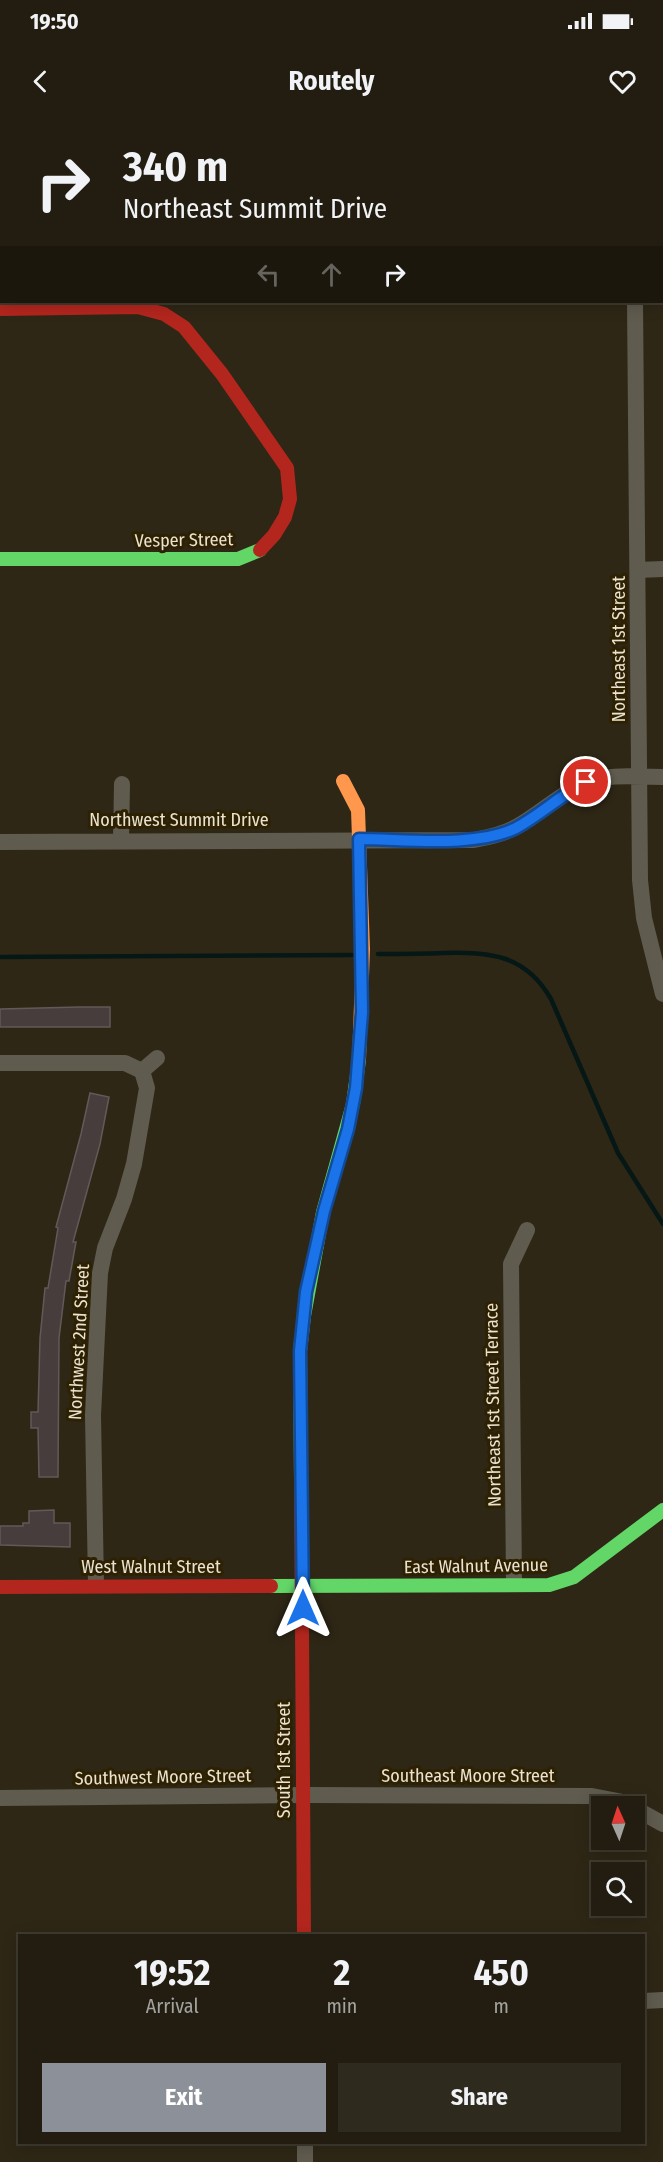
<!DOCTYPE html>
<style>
body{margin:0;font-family:"Fira Sans Condensed",sans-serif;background:#2e2a1e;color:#f1f3f6;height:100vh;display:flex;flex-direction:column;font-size:22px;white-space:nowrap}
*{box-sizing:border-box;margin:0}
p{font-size:20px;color:#a2a29f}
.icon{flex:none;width:33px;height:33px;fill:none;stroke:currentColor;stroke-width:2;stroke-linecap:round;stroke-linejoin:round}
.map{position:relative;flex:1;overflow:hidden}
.sheet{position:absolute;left:18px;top:1814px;width:627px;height:210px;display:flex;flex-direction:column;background:#221d10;border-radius:0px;box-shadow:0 3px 15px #0003,0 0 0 2px #3f3b30}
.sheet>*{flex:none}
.hud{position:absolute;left:0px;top:0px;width:663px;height:183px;box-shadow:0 3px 15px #0003,0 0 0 2px #3f3b30;background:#221d10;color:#f1f3f6;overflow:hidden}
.needle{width:39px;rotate:357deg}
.tools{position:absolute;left:591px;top:1676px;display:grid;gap:12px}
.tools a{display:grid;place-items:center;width:54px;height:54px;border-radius:0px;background:#221d10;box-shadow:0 3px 15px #0003,0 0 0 2px #3f3b30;font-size:30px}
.pin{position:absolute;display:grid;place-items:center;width:51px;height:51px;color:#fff;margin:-26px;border:3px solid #fff;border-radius:50%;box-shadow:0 2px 6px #0007}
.me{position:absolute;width:66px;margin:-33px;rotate:0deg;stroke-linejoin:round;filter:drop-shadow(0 0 4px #0008)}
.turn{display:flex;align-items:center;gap:21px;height:126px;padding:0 24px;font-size:27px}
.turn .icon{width:78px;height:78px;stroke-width:2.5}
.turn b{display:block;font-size:42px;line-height:51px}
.lanes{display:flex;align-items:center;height:57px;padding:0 24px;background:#0003;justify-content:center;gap:30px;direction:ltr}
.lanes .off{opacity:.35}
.eta{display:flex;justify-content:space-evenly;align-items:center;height:102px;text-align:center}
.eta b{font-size:36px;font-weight:700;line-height:42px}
.action{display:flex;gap:12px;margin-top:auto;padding:12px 24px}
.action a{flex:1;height:69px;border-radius:0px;background:#8c9099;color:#fff;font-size:24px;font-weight:700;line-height:69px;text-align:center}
.action a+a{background:#2e2a1e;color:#f1f3f6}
.status{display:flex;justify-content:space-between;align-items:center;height:42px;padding:0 30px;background:#221d10;direction:ltr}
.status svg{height:16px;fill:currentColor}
header{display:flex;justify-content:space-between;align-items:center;height:78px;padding:0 24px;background:#221d10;font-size:27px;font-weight:700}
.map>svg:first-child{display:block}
</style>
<div class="status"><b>19:50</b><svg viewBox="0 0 49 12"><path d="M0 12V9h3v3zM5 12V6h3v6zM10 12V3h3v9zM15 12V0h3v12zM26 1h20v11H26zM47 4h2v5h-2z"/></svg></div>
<header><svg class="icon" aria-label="back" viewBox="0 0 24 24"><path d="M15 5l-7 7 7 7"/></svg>Routely<svg class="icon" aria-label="heart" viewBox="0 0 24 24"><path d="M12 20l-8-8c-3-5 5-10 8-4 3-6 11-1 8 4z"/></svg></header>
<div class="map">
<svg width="663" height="2042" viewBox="0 0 663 2042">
<rect width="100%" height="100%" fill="#2e2716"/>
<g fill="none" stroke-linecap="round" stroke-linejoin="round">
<path stroke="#051816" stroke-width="4.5" d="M378 834C399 834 421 834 443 833 490 832 525 834 551 879L618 1033 663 1104
M0 837 352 835"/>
</g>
<path fill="#473d3d" stroke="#625a58" stroke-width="1.5" d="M79 887H110V907H0V889Z
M90 973 109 977 100 1024 73 1122H76L69 1161H66L59 1218 58 1357H39L38 1308H31V1292H38L40 1218 45 1168H48L58 1108 56 1107 81 1014Z
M54 1390V1403H70V1427L0 1425V1406H23V1403H29V1391Z"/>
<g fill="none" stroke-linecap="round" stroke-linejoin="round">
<path stroke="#615c51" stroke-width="3" stroke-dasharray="6 3" stroke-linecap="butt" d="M120 0V2
M48 2 49 0
M82 2 83 0
M93 2V0"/>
<path stroke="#605b4f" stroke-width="16" d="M396 0V2
M432 0 433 2
M633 0V2
M635 182 640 760 644 798 663 874
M638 450 663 449
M121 720 122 664
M0 722 474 720C489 717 504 714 518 706 541 693 560 674 585 663 609 653 637 657 663 657
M0 943H125L142 951 157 938
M514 1464 511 1144 527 1110
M96 1465 93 1295 100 1153 105 1128 124 1079 134 1044 147 968 142 951
M0 1678 304 1675 592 1676 623 1682 630 1686
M634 1688 663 1704
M644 1881 663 1880
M305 2022V2042"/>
<path stroke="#63d668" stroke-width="14" d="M0 439H238L260 430
M301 1360 300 1231 304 1196 323 1092 353 984 359 940
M271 1466 549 1465 574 1457 663 1390"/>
<path stroke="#ff974d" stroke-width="14" d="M343 661 358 690 363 829 359 940"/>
<path stroke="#b3261e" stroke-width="14" d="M0 189 138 187 164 194 184 207 222 254 287 348 290 379 285 397 274 415 260 430
M301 1360 304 1815
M0 1467 271 1466"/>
</g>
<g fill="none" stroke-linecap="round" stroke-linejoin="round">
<g stroke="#114b97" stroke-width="15">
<path id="route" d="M303 1488 300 1231 306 1172 324 1091 348 1009 356 968 362 892 359 719C404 719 476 728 516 708 540 695 561 675 586 662"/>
</g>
<use href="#route" stroke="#1a73e8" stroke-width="10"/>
</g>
<g text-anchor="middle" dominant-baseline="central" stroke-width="6" stroke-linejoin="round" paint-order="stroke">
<g font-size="18" fill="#ebe3d2" stroke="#2e2102">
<text transform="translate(184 420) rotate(-1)">Vesper Street</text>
<text transform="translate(619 529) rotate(-90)">Northeast 1st Street</text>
<text x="179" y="700">Northwest Summit Drive</text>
<text transform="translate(79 1222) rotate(-87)">Northwest 2nd Street</text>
<text transform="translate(493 1285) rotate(-91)">Northeast 1st Street Terrace</text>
<text transform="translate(476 1446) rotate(-1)">East Walnut Avenue</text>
<text x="151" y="1447">West Walnut Street</text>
<text transform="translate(284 1640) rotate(-90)">South 1st Street</text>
<text x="468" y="1656">Southeast Moore Street</text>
<text transform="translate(163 1657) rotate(-1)">Southwest Moore Street</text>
</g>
</g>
</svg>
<div class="tools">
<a><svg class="needle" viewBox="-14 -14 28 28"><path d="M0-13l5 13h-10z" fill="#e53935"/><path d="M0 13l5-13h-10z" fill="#a2a29f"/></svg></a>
<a><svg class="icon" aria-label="search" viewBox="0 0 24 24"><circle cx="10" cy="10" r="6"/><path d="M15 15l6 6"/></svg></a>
</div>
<div class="pin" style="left:586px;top:662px;background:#d93025"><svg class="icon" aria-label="arrive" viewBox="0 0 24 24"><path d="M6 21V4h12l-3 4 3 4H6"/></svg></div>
<svg class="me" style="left:303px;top:1488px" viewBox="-20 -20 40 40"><path d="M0-17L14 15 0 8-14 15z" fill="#1a73e8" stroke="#fff" stroke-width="4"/></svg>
<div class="hud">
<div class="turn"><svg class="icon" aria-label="right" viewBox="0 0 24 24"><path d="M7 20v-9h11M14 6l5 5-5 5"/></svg><div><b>340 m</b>Northeast Summit Drive</div></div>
<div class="lanes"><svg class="icon off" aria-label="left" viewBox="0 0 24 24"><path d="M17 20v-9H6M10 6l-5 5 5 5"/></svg><svg class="icon off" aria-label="ahead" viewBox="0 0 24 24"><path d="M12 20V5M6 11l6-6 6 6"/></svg><svg class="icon" aria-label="right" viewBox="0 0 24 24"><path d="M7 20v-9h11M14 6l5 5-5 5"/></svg></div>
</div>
<section class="sheet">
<div class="eta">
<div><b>19:52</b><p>Arrival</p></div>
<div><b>2</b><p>min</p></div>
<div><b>450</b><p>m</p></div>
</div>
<div class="action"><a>Exit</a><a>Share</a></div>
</section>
</div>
